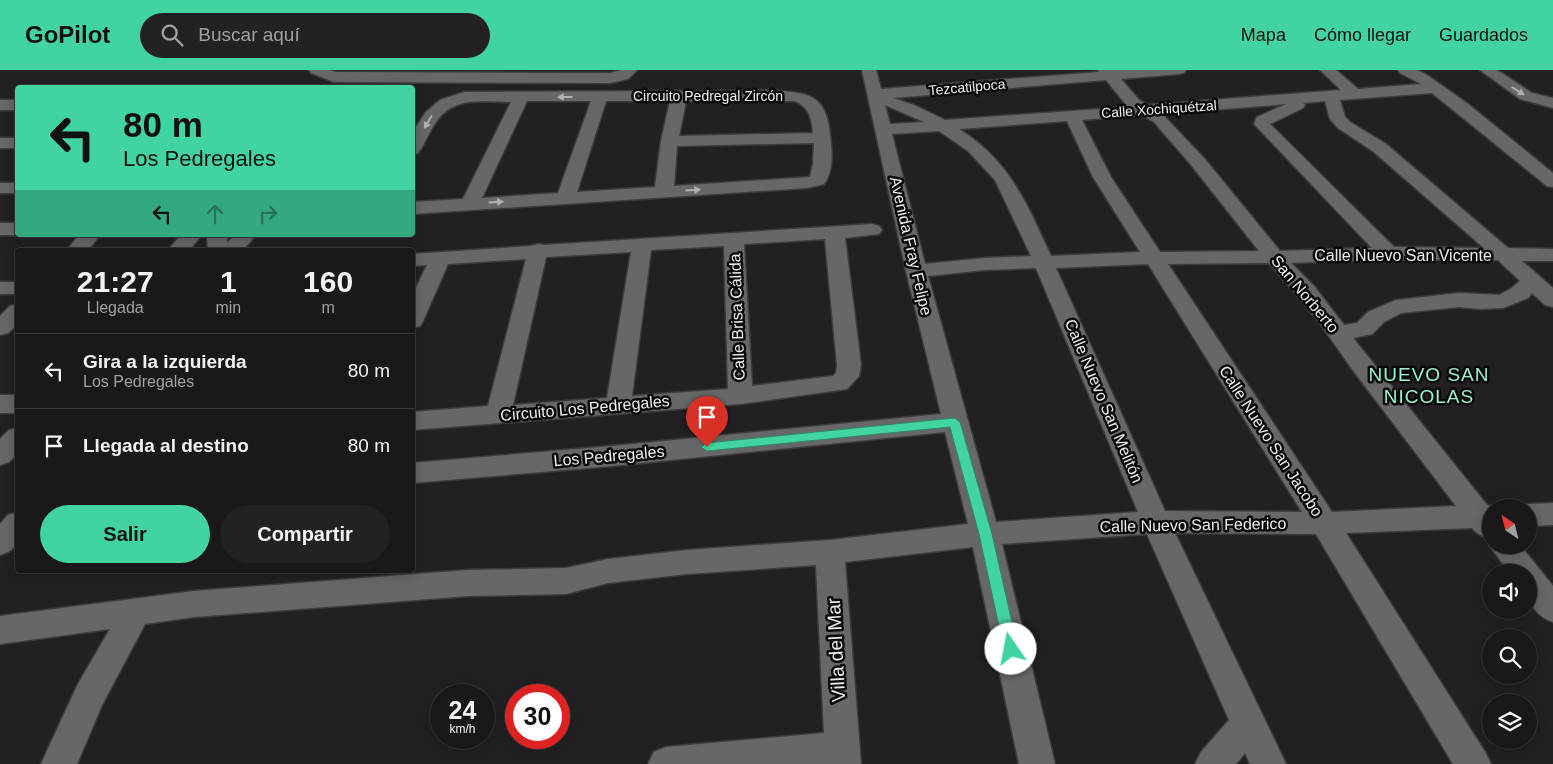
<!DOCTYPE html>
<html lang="es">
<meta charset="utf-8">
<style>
body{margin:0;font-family:Arial,sans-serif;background:#232123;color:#f1f3f6;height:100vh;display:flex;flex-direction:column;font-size:19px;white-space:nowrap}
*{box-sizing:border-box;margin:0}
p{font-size:16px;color:#9fa0a2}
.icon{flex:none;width:28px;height:28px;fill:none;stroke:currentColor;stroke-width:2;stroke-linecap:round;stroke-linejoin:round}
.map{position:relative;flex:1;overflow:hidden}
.side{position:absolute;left:15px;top:178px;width:400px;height:325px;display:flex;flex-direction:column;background:#1a181a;border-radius:5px;box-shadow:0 2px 12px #0003,0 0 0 1px #383739}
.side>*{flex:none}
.hud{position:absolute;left:15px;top:15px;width:400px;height:152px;border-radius:5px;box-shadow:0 2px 12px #0003,0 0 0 1px #383739;background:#42d4a0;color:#111;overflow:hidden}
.needle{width:32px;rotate:325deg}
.buttons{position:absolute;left:1482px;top:429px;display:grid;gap:10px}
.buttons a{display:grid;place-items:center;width:55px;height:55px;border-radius:50%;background:#1a181a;box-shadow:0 2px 12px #0003,0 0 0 1px #383739;font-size:25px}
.speed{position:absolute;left:430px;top:614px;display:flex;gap:10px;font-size:25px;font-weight:700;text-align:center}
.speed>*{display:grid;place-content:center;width:65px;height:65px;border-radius:50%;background:#1a181a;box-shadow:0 2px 12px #0003,0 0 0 1px #383739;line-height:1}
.speed small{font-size:12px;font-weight:400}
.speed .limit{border:8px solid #d22;background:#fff;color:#111}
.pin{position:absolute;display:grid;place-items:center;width:42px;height:42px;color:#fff;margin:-51px -21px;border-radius:50% 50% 50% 0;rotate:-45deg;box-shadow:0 0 5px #0007}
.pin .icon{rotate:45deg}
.me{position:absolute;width:55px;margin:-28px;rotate:348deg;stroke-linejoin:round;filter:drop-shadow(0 0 4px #0008)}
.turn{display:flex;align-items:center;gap:18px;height:105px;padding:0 25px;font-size:22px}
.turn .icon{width:65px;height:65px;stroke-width:2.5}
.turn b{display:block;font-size:35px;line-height:42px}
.lanes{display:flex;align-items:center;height:48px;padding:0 25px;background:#0003;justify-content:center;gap:25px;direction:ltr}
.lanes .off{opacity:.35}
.eta{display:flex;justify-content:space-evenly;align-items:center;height:85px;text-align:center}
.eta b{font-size:30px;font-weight:600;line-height:35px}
.action{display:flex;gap:10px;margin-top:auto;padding:10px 25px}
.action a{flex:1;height:58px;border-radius:30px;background:#42d4a0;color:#111;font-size:20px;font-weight:600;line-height:58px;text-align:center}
.action a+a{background:#232123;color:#f1f3f6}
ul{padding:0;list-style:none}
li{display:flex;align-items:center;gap:15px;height:75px;padding:0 25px;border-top:1px solid #383739}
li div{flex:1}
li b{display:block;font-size:19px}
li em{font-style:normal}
header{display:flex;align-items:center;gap:30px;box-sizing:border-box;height:70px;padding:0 25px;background:#42d4a0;color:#111}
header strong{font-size:24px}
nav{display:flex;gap:28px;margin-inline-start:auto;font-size:18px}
.search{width:350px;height:45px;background:#232123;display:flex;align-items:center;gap:12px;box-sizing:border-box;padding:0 18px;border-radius:28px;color:#9fa0a2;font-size:19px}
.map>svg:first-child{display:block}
</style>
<header>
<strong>GoPilot</strong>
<div class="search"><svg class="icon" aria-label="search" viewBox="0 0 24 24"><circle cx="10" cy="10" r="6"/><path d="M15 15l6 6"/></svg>Buscar aquí</div>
<nav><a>Mapa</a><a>Cómo llegar</a><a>Guardados</a></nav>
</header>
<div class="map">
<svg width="1553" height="694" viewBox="0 0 1553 694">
<rect width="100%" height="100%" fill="#222023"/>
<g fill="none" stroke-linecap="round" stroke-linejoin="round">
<g stroke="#3c3c3e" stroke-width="3">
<path id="minor" d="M309 0H329L336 2 610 3 621 0H637L628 9 610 13 334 12 311 3Z
M862 0H876L881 19 1099 2 1098 0H1186L1184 3 1179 4 1121 9 1139 30 1148 35 1341 20 1320 0H1336L1358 19 1421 14 1400 3 1398 0H1417L1427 5 1468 34 1553 103V117L1547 116 1432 23 1340 30 1345 47 1350 52 1386 74 1508 178 1553 179V191H1522L1553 218V237L1545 235 1532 223 1528 228 1503 238 1480 239 1459 237 1401 243 1384 252 1372 264 1353 268 1487 435 1499 438H1491V466C1483 468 1477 464 1472 458L1346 463 1485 682 1491 694H1453L1316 464 1175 463 1286 694H1250L1245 683 1236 694H1195L1201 682 1229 650 1147 464 1002 474 1055 694H1019L973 477 845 492 861 694H648L654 682 666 677 824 663 816 495 687 504 608 513 566 524 468 526 194 547 145 554 102 635 77 694H41L78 614 110 559 0 574V546L194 521 468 500 566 498 608 489 687 480 830 470 968 454 945 362 612 396 412 413V393L612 376 941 344 906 201ZM1106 10 1128 37 945 50 914 35 893 28ZM1325 31 1330 49 1338 58 1374 82 1484 178 1394 177 1270 54 1303 38 1305 35 1303 33ZM1286 34 1257 47 1254 54 1372 178 1280 181 1204 88 1162 44ZM885 35 924 52 890 54ZM1142 45 1154 52 1192 96 1259 181 1160 182 1111 107 1082 50ZM1067 51 1093 107 1140 182 1051 186C1027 134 1010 91 959 59ZM939 61 968 81 995 110 1031 186 984 188 925 194 892 64ZM1389 189 1498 190 1520 211 1512 218 1499 225 1459 223 1396 230 1368 242 1357 253 1344 255 1314 216 1291 193ZM1269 193 1298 226 1319 252 1352 299 1456 436 1332 442 1168 194ZM1148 194 1302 442 1165 441 1056 198ZM1036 198 1138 442 996 452 928 206 984 200Z
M1480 0H1497L1532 23 1553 28V38L1520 29Z
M679 21C709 24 791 14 813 28 825 35 829 52 830 65 832 81 834 100 824 114L807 118 412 144V132L463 129 511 32C485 32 456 26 438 49 430 59 426 72 418 83L412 84V63L426 42 440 30 464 22ZM527 31H591L558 123 482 128ZM606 31H670L661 71 655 117 577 122ZM686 31H795C809 37 812 49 813 63L679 66ZM814 73 813 94 810 107 674 116 677 76Z
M0 30H18V40H0Z
M0 68H18V78H0Z
M0 113H18V123H0Z
M0 153H18V165H0Z
M872 154 879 156 882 160 879 164 845 168 861 295 859 306 847 319 740 334 412 360V342L488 336 526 189 448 194 423 251 420 256 412 258V226L427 195 412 196V184L531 176 538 174 544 175ZM825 169 837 295 836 303 833 306 752 316 744 174ZM724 176 728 319 632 326 651 180ZM631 182 607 328 513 335 546 187Z
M79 165H100L88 180H67Z
M181 165H202L189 180H168Z
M207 165H227V173L235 165H256L243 180H208Z
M0 212H18V224H0Z
M18 234V254L8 263 0 265V246L10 236Z
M0 325H18V343H0Z
M18 358V383L9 392 0 395V369L9 360Z
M1553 433V455L1529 456V438H1519L1529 434Z
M18 442V473L10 481 0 485V454L8 445Z
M1491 470V475H1520L1553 516V552C1528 543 1529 526 1529 502H1509L1489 475Z"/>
</g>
<use href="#minor" fill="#676668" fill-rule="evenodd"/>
</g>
<defs><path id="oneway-solid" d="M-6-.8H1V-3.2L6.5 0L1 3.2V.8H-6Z" transform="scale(1.25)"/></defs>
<g fill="#b0afb1">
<use href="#oneway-solid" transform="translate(1518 21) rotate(32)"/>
<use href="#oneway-solid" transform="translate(565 27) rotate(-180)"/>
<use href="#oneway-solid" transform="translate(428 52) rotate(121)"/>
<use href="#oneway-solid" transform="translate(693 120) rotate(-3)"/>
<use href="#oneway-solid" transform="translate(496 132) rotate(-4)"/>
</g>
<path fill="#42d4a0" stroke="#2b8a68" d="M954 348 960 352 992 464 1018 579 1016 584 1011 586 1006 584 1004 579 979 464 950 357 707 381 701 377 707 373Z"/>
<g text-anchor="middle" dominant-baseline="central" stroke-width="5" stroke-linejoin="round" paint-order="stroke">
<g font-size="14" fill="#ecebed" stroke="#0b0a0b">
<text transform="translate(967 17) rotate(-5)">Tezcatilpoca</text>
<text x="708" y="26">Circuito Pedregal Zircón</text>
<text transform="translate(1159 39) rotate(-4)">Calle Xochiquétzal</text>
</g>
<g font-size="16" fill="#ecebed" stroke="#0b0a0b">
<text transform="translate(911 176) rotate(77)">Avenida Fray Felipe</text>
<text x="1403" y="185">Calle Nuevo San Vicente</text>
<text transform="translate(1305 224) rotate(50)">San Norberto</text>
<text transform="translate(737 247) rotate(-92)">Calle Brisa Cálida</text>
<text transform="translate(1104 331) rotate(67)">Calle Nuevo San Melitón</text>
<text transform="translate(585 338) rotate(-5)">Circuito Los Pedregales</text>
<text transform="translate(1271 371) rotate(57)">Calle Nuevo San Jacobo</text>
<text transform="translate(609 386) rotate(-5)">Los Pedregales</text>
<text transform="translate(1193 455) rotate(-1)">Calle Nuevo San Federico</text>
</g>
<g font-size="19" letter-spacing="1" fill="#99f1cb" stroke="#0b0a0b">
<text x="1429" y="304">NUEVO SAN<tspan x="1429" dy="22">NICOLAS</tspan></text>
</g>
<g font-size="19" fill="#ecebed" stroke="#0b0a0b">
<text transform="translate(836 580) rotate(-93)">Villa del Mar</text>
</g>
</g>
</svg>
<div class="buttons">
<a><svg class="needle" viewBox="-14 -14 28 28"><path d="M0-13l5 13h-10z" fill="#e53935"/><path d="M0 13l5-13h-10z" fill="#9fa0a2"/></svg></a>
<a><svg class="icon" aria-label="sound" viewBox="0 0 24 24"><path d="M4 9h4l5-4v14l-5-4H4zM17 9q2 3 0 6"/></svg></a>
<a><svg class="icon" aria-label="search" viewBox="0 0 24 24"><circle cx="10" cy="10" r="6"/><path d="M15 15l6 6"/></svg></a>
<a><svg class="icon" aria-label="layers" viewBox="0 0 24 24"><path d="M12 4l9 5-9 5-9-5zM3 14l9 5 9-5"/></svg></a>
</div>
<div class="speed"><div>24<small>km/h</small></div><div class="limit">30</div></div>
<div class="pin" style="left:707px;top:377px;background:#d93025"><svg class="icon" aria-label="arrive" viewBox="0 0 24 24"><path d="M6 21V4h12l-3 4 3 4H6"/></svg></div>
<svg class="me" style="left:1011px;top:579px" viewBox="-20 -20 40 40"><circle r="19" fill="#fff"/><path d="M0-13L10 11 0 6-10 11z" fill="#42d4a0"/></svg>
<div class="hud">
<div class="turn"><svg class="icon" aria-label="left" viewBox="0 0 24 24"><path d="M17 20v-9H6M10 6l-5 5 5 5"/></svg><div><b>80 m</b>Los Pedregales</div></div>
<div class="lanes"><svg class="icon" aria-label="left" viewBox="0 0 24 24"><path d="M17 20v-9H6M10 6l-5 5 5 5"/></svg><svg class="icon off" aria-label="ahead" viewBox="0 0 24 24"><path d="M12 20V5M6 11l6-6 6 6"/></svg><svg class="icon off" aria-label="right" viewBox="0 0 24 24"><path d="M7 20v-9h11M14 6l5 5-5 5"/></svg></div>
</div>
<section class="side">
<div class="eta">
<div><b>21:27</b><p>Llegada</p></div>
<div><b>1</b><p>min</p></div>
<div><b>160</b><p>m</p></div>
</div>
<ul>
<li><svg class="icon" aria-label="left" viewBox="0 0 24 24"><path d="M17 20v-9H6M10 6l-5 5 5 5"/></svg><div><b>Gira a la izquierda</b><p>Los Pedregales</p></div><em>80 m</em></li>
<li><svg class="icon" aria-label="arrive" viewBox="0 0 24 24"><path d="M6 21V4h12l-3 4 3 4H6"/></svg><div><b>Llegada al destino</b></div><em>80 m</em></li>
</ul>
<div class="action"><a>Salir</a><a>Compartir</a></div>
</section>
</div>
